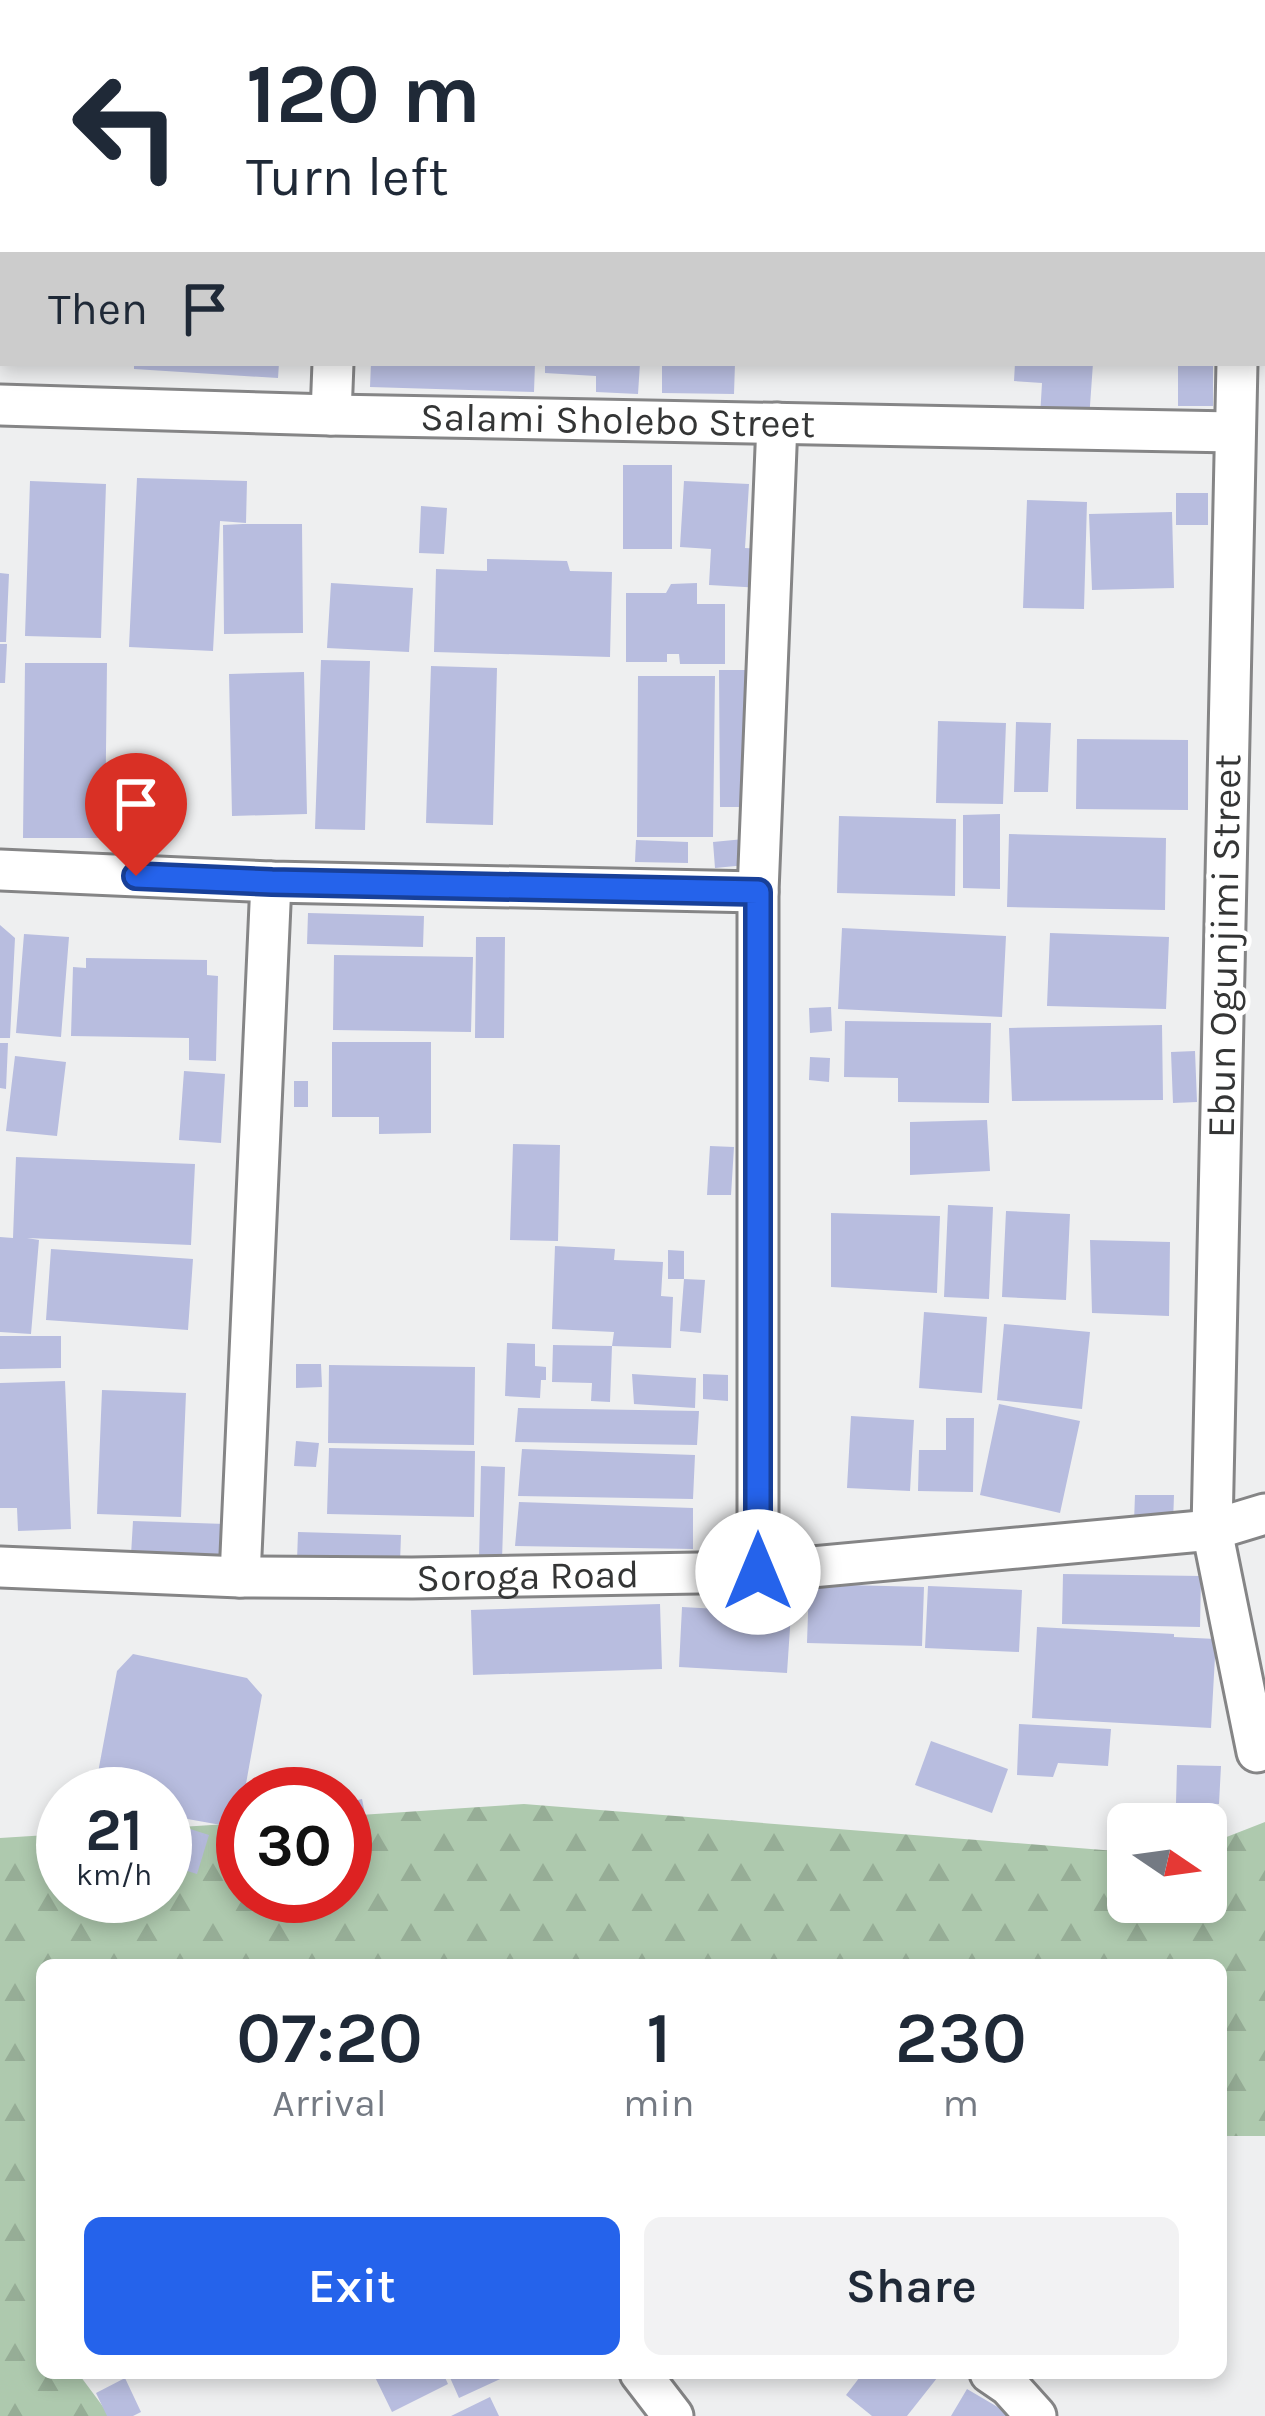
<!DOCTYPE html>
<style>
body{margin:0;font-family:Karla,sans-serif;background:#f2f2f3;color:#1f2937;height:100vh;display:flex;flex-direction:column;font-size:45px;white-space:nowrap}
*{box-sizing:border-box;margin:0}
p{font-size:39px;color:#747a83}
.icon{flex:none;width:66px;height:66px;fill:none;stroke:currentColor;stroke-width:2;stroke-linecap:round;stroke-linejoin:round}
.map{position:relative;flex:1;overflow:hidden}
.details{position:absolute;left:36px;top:1959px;width:1191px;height:420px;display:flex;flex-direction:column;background:#fff;border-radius:18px;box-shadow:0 6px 18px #0003}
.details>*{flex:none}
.hud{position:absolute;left:0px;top:0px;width:1266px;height:366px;box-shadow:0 6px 18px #0003;background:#fff;color:#1f2937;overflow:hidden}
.needle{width:78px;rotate:103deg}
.tools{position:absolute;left:1107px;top:1803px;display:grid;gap:24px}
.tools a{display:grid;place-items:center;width:120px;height:120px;border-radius:18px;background:#fff;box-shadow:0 6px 18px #0003;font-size:60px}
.speed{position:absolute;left:36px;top:1767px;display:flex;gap:24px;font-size:60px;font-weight:700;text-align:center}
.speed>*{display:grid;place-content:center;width:156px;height:156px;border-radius:50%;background:#fff;box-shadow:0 6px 18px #0003;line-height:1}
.speed small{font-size:30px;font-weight:400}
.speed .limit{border:18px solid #d22;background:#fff;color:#111}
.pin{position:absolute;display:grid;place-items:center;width:102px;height:102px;color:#fff;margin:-123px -51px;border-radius:50% 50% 50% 0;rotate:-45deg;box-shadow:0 0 12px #0007}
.pin .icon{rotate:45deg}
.me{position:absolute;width:132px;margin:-66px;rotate:0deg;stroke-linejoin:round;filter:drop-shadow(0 0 9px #0008)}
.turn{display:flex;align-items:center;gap:42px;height:252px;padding:0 48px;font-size:54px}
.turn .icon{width:156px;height:156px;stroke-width:2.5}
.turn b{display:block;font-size:84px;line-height:102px}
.then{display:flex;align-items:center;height:114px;padding:0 48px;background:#0003;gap:24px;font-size:45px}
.eta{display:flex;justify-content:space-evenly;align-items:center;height:204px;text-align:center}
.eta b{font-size:72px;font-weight:600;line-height:84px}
.button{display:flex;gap:24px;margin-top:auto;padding:24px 48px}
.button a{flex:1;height:138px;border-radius:18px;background:#2563eb;color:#fff;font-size:48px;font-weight:600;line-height:138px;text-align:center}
.button a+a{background:#f2f2f3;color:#1f2937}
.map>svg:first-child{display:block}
</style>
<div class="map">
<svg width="1265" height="2416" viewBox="0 0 1265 2416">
<defs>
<pattern id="forest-firs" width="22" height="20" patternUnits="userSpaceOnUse" patternTransform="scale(3)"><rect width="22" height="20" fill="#aec9ae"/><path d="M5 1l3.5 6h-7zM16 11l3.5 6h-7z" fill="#96ad96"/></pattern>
</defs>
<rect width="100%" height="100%" fill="#eeeff0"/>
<path fill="url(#forest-firs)" d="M524 1804 1128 1852V1902H1206V1845L1265 1822V2136H1221V1965H42V2373H78L110 2416H0V1838L63 1834V1896H165V1828L243 1823V1896H345V1816Z"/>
<path fill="#b8bddf" d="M134 363H279L278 378 134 369Z
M371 363H535L534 392 370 387Z
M545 363H640L638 394 596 392V376L545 373Z
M662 363H735L734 394 662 393Z
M1015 363H1093L1089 420 1040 417 1042 383 1014 381Z
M1178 363H1213V406H1178Z
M623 465H672V549H623Z
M137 478 247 481 246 523 220 521 213 651 129 647Z
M30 481 106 484 101 638 25 636Z
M684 481 749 484 745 548 764 549 762 588 709 585 711 549 680 547Z
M1176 493H1208V525H1176Z
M1027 500 1087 502 1084 609 1023 608Z
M421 506 447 508 444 554 419 553Z
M1172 512 1174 588 1092 590 1089 514Z
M243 524H302L303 633 224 634 223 525Z
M487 559 567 561 570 571 612 572 610 657 434 652 436 569 487 571Z
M0 573 9 574 6 642H0Z
M331 583 413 588 409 652 327 648Z
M697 583V604H725V664H680L679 654H667V662H626V593H666L671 584Z
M0 644H7L5 683H0Z
M321 660 370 661 365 830 315 829Z
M25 663H107L105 838H23Z
M431 666 497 668 493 825 426 823Z
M719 670H749L750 807H720Z
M304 672 307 814 232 816 229 674Z
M638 676H715L713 837H637Z
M938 721 1006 723 1003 804 936 803Z
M1016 722 1051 723 1048 792H1014Z
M1077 739 1188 740V810L1076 809Z
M1000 814V889L963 888V815Z
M839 816 956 819 955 896 837 893Z
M1009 834 1166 838 1165 910 1007 907Z
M744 839 746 865 715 868 713 842Z
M636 840 688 842V863L635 862Z
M308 913 424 916 423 947 307 944Z
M0 925 15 938 10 1038H0Z
M842 928 1006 936 1002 1017 838 1009Z
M1050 933 1169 937 1166 1009 1047 1006Z
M24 934 69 937 61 1037 16 1033Z
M476 937H505L504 1038H475Z
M334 955 473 957 471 1032 333 1030Z
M86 958 207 960V975L218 976 216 1061 189 1060V1038L71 1036 73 967 86 968Z
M831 1007 832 1031 810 1033 809 1008Z
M845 1021 991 1023 989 1103 898 1102V1078L844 1077Z
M1162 1025 1163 1100 1012 1101 1009 1028Z
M332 1042H431V1133L379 1134V1117H332Z
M0 1043H8L6 1089 0 1088Z
M1195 1051 1197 1102 1173 1103 1171 1052Z
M15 1056 66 1062 57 1136 6 1131Z
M810 1057 830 1058 829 1082 809 1080Z
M184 1071 225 1074 221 1143 179 1140Z
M294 1081H308V1107H294Z
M987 1120 990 1171 910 1175V1122Z
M513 1144 560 1145 558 1241 510 1240Z
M710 1146 734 1147 731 1195H707Z
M16 1157 195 1164 191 1245 27 1238 39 1240 31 1334 0 1332V1237L13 1238Z
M948 1205 993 1207 989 1299 944 1297Z
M1006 1211 1070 1214 1066 1300 1002 1297Z
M831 1213 940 1216 937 1293 831 1287Z
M1090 1240 1170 1242 1169 1316 1092 1313Z
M555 1246 615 1249 614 1260 663 1262 661 1296 673 1297 671 1348 612 1346 614 1332 552 1329Z
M51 1249 193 1259 188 1330 46 1320Z
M668 1250 684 1251V1279H668Z
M684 1279 705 1280 701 1333 680 1331Z
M924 1312 987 1317 982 1393 919 1388Z
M1004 1324 1090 1332 1082 1409 997 1400Z
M0 1336H61V1368L0 1369Z
M507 1343 535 1344V1366L546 1367V1380H541L540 1398 505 1396Z
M553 1345 612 1346 610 1402 591 1401 592 1383 552 1382Z
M296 1364H321L322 1387 296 1388Z
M329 1365 475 1367 474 1445 328 1443Z
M632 1374 696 1378 695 1408 634 1404Z
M703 1374 728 1375V1401L703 1399Z
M65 1381 71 1529 18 1531 17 1508H0V1383Z
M102 1390 186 1393 181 1517 97 1514Z
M999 1404 1080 1421 1060 1513 980 1495Z
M518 1408 699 1411 697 1445 515 1442Z
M851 1416 914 1420 910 1491 847 1488Z
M946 1418H974L973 1492 918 1491 919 1450H946Z
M296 1441 319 1443 316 1467 294 1466Z
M329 1448 475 1451 474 1517 327 1514Z
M522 1449 695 1455 693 1499 518 1496Z
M481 1466 505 1467 502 1560 479 1559Z
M1135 1495H1174L1173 1523 1134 1522Z
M519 1502 693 1508V1549L515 1546Z
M133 1521 226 1524 225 1558 131 1555Z
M298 1532 401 1535 400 1563 297 1561Z
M1063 1574 1201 1576 1200 1627 1062 1624Z
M809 1584 924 1587 922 1646 807 1643Z
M928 1586 1022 1590 1019 1652 925 1648Z
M660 1604 662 1669 473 1675 471 1610Z
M682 1607 791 1613 787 1673 679 1667Z
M1037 1627 1174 1634V1637L1216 1639 1211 1728 1032 1718Z
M133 1654 247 1678 262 1695 238 1828 165 1815V1794H94L117 1671Z
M1019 1724 1111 1729 1108 1766 1058 1763 1053 1777 1017 1775Z
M931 1741 1008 1769 992 1813 915 1785Z
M1177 1765 1221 1766 1219 1804 1176 1803Z
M362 1799 370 1838 345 1843V1803Z
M165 1821 209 1835 197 1874 165 1864Z
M373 2373H443L448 2384 392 2412Z
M448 2373H513L459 2398Z
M863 2373H941L907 2416H872L846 2395Z
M125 2378 141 2412 133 2416H107L96 2393Z
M967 2389 1013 2416H951Z
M490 2397 499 2416H451Z"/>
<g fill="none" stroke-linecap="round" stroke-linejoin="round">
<g stroke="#858586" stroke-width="45">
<g id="street">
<path d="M343 3V0"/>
<path d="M1249 3V0"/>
<path d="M1263 45H1265"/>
<path d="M1237 363 1212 1530 1257 1752"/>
<path id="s1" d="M0 405 331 415 1234 432"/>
<path d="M331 415 333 363"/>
<path d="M0 870 271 882 758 892"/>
<path id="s2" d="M0 1567 240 1577 412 1578 758 1572 1212 1530 1265 1514"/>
<path d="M758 1572V892L777 423"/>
<path d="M240 1577 271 882"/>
<path d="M640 2373 673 2416"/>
<path d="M990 2373 1009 2386 1036 2416"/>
</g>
</g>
<use href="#street" stroke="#fff" stroke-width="39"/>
</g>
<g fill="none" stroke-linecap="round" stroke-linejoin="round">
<g stroke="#184099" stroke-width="30">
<path id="route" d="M136 876 272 882 758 892V1572"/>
</g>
<use href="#route" stroke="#2563eb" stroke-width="21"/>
</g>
<g text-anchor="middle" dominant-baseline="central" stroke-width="10" stroke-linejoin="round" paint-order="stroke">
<g font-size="39" fill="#343535" stroke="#fff">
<text stroke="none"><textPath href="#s1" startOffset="618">Salami Sholebo Street</textPath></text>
<text transform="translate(1224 946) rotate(-89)">Ebun Ogunjimi Street</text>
<text stroke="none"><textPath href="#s2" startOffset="528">Soroga Road</textPath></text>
</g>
</g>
</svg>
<div class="tools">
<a><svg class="needle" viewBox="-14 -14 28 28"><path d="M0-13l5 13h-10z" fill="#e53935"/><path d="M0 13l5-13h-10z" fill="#747a83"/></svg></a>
</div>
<div class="speed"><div>21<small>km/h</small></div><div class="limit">30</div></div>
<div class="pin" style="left:136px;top:876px;background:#d93025"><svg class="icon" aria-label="arrive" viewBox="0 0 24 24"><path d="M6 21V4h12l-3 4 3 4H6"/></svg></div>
<svg class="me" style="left:758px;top:1572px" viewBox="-20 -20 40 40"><circle r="19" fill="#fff"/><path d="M0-13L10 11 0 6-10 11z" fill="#2563eb"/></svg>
<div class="hud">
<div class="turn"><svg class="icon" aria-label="left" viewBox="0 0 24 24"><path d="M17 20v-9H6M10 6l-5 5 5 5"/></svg><div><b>120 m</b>Turn left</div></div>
<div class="then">Then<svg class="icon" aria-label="arrive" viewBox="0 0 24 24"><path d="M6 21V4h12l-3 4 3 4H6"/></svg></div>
</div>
<section class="details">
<div class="eta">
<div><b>07:20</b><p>Arrival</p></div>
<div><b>1</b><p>min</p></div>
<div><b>230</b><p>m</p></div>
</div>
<div class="button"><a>Exit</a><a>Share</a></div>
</section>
</div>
